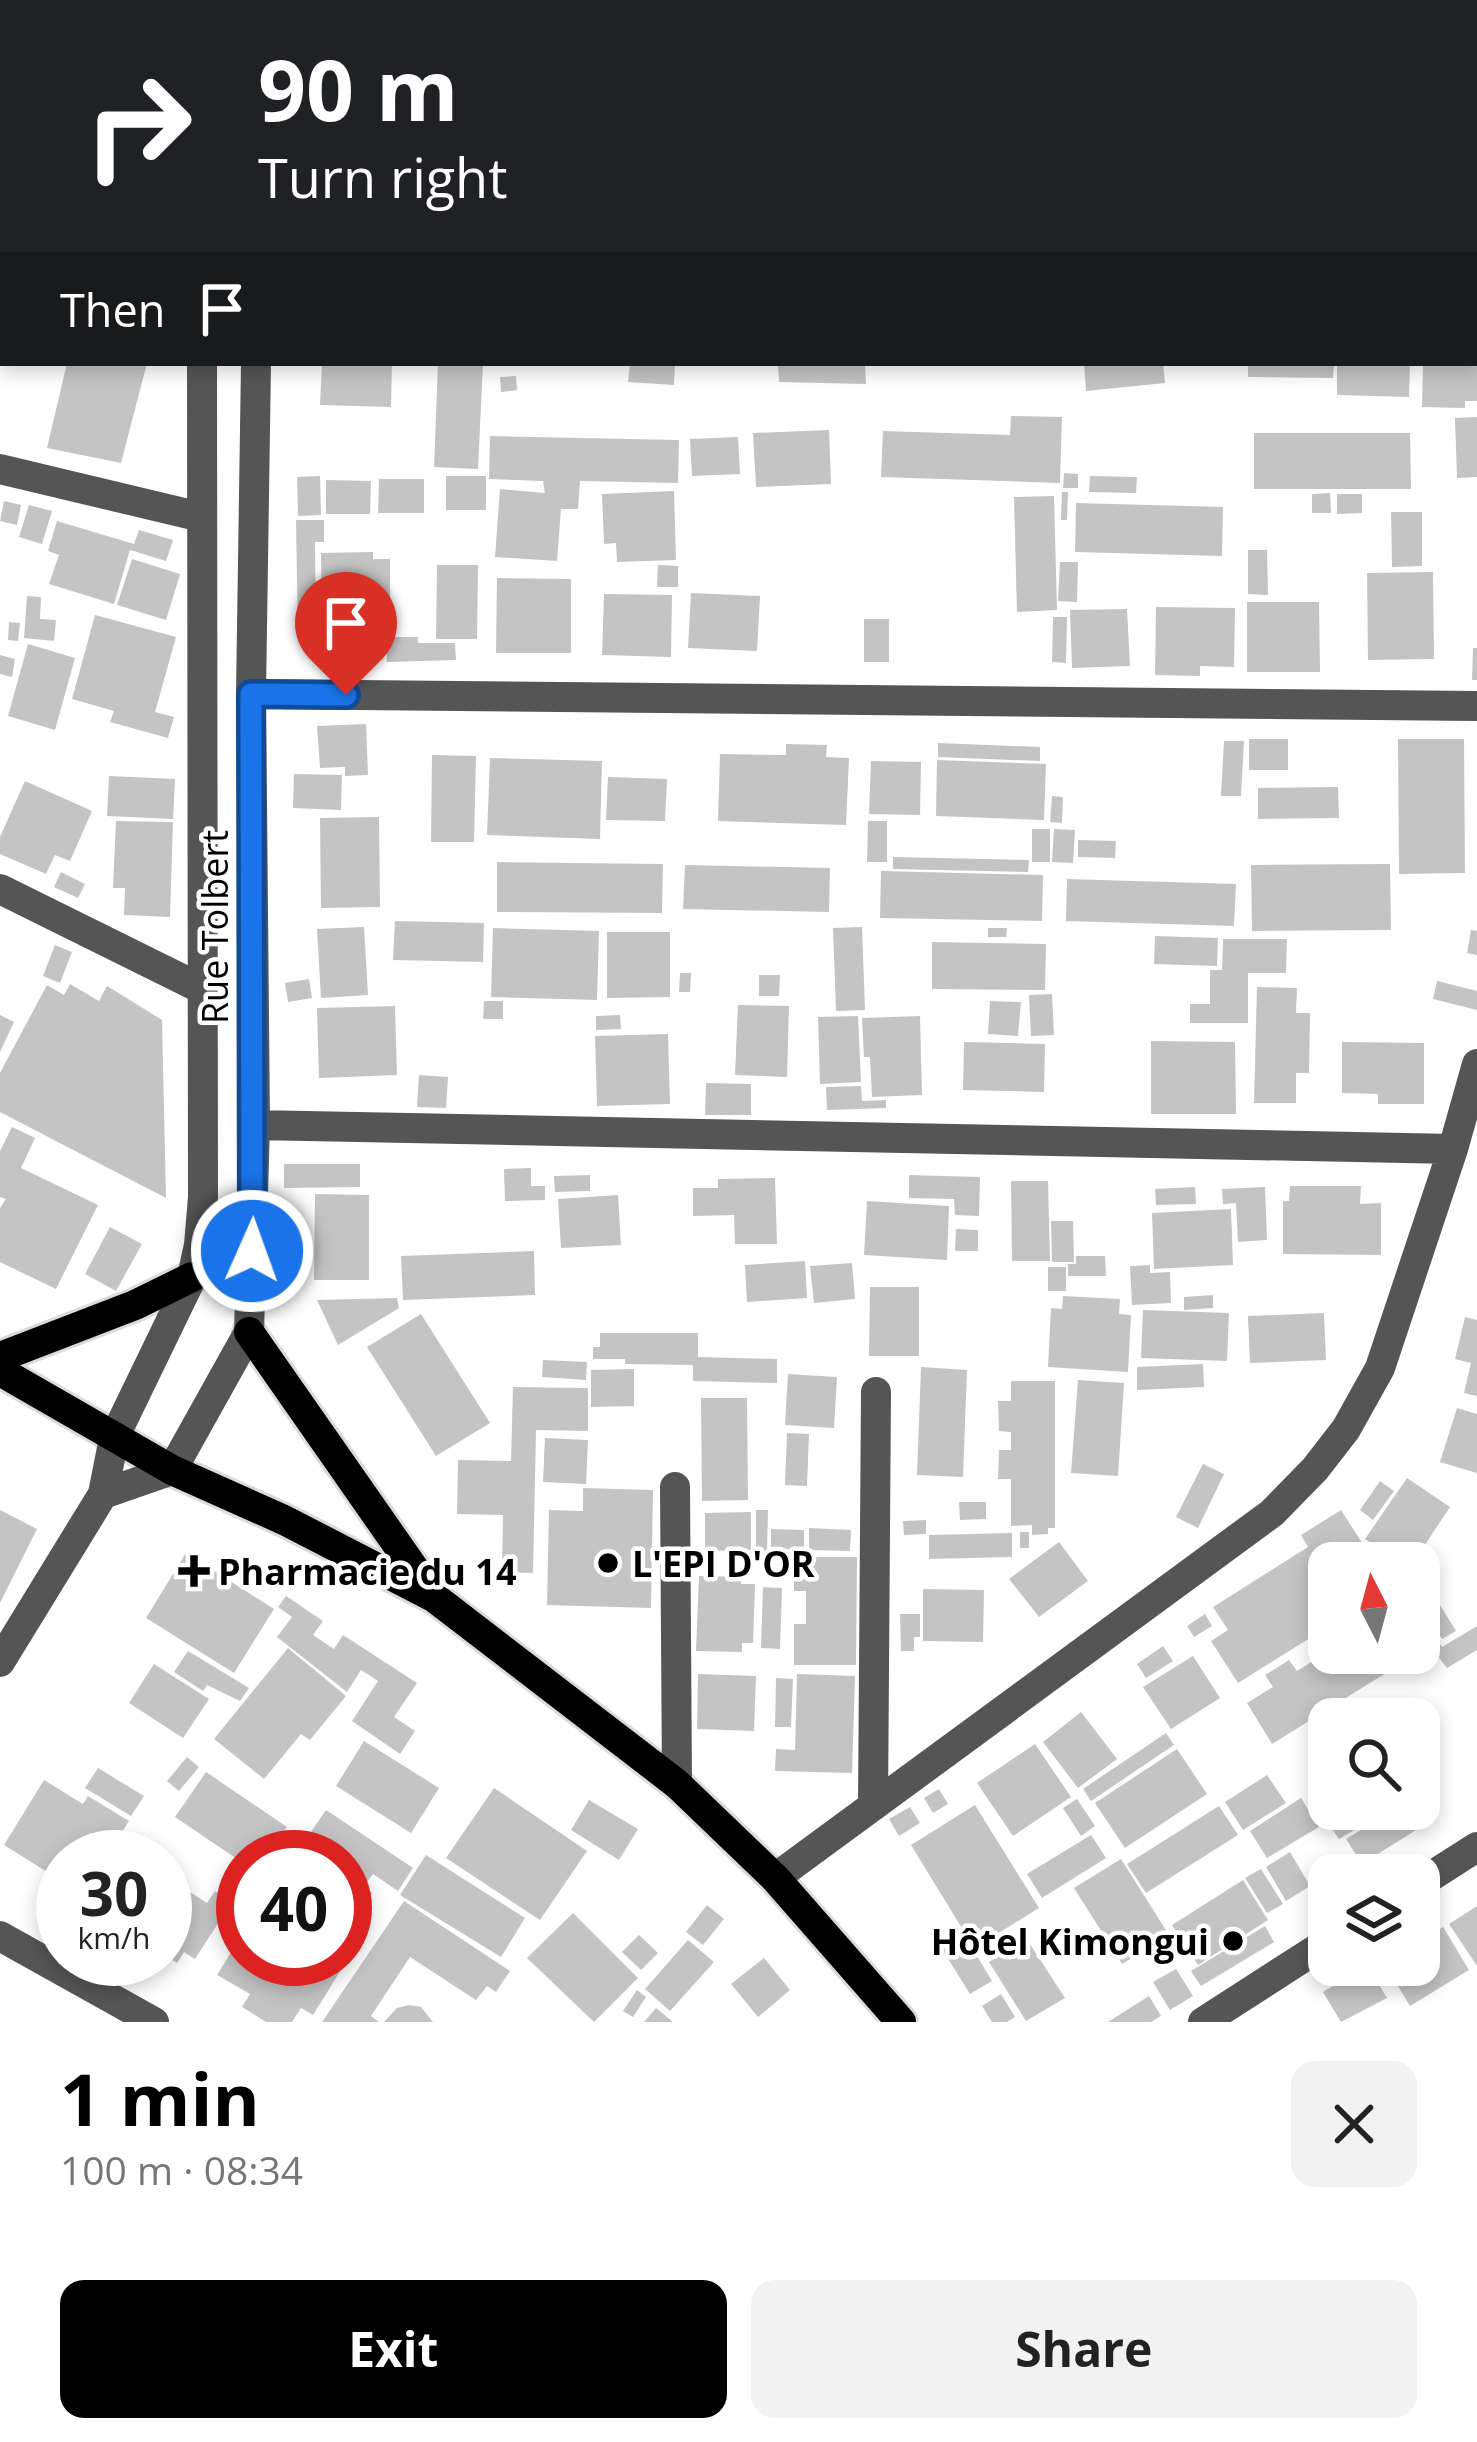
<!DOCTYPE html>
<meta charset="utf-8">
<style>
body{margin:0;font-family:"Open Sans",sans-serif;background:#f2f2f2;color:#222;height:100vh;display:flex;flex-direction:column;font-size:45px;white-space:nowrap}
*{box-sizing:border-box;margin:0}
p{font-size:39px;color:#767676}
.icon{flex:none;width:66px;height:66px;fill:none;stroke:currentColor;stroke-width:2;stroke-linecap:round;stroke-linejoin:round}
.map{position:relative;height:2022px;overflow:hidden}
.side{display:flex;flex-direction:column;background:#fff;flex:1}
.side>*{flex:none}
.top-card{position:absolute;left:0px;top:0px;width:1479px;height:366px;box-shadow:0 6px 18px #0003;background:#202124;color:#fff;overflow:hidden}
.needle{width:78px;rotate:354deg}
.controls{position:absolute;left:1308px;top:1542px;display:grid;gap:24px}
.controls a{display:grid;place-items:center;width:132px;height:132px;border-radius:24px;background:#fff;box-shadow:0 6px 18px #0003;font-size:60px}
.speed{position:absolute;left:36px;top:1830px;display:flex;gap:24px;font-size:60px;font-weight:700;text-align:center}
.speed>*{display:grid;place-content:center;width:156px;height:156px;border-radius:50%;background:#fff;box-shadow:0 6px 18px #0003;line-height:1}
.speed small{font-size:30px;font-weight:400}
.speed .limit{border:18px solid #d22;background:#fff;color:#111}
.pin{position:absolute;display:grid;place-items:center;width:102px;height:102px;color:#fff;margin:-123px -51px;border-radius:50% 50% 50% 0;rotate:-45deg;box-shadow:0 0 12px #0007}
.pin .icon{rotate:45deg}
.me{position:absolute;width:132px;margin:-66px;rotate:2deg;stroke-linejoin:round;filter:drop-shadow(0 0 9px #0008)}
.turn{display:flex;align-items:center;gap:42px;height:252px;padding:0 60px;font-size:54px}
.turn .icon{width:156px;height:156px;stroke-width:2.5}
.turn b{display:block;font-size:84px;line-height:102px}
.then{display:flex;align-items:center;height:114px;padding:0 60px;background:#0003;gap:24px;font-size:45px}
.round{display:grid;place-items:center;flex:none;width:126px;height:126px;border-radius:24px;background:#f2f2f2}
.summary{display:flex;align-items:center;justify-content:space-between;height:204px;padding:0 60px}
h1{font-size:72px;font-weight:700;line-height:90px;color:#000}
.action{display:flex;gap:24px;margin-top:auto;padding:24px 60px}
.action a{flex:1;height:138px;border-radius:24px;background:#000;color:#fff;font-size:48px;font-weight:700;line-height:138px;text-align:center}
.action a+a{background:#f2f2f2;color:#222}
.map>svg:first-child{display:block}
</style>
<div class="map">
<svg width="1477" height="2022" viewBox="0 0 1477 2022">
<rect width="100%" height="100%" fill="#fff"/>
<path fill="#c4c4c4" d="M67 363H147L121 463 47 448Z
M322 363H392L391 407 320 405Z
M438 363 483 364 478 469 434 467Z
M630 363H675L674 385 628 382Z
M778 363H865L866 384 779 382Z
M1084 363H1163L1165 383 1086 391Z
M1248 363H1334L1333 378 1248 377Z
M1337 363H1410L1409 397 1337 395Z
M1423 363H1477V401H1465V408L1422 407Z
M516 376 517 390 501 392 500 377Z
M1011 416 1062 417 1060 483 881 477 883 431 1010 435Z
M1477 417V477L1457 478 1455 418Z
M829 430 831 484 756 487 753 433Z
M1254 433H1410L1411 489H1254Z
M490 436 679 440 678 483 580 481 578 509H561L557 561 495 557 500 489 545 493 543 481 489 479Z
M738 437 740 474 692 476 690 439Z
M1064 473 1078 474V488H1063Z
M320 476 321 515 298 516 297 477Z
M446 476H486V510H446Z
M1090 476 1137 477 1136 493 1089 492Z
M379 479H424V513H378Z
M326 480 371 481 370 514H326Z
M674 491 676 560 617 562 616 543 604 544 602 494Z
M1062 492H1068L1067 520H1061Z
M1330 493 1331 513H1312V494Z
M1337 494H1362V513L1337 514Z
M1054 496 1057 610 1017 612 1014 497Z
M4 501 21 505 17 525 0 521Z
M1076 503 1223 507 1222 556 1075 552Z
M29 505 52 511 42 544 19 537Z
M1391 512H1422V566L1392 567Z
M296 520H324V542H315L316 639 298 640Z
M57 521 134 544 139 530 173 540 166 561 130 550 114 604 49 584 59 555 48 551Z
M1248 550H1267L1268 595 1248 594Z
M373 552V559H390V620H373V667H322L321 553Z
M132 559 180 574 166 620 117 605Z
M1060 562H1078L1077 602 1058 601Z
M437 565H478L477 639H436Z
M658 565 678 566V587H657Z
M1433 572 1434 659 1368 660 1367 573Z
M497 578 571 579V653H496Z
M691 593 760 596 757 651 688 648Z
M604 594 672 595 671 657 602 655Z
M27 596 41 597 40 619 56 620 54 641 24 638Z
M1247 602H1319L1320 672H1247Z
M1156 607 1235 608 1234 667 1200 666V676L1155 675Z
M1127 609 1130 666 1072 668 1070 610Z
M95 615 176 637 155 712 174 717 168 738 110 722 114 711 72 699Z
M1053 617H1067L1066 663 1052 662Z
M864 619H889V662H864Z
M9 622 20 623 18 641 8 640Z
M387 637H418V643H455L456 660 387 662Z
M28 644 75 658 55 730 8 716Z
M1473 648H1477V680H1472Z
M0 655 15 659 12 677 0 674Z
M366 724 368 775 345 776V767L320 768 317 726Z
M1249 739H1288V770H1249Z
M1398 739H1464L1465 873 1399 874Z
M1224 741H1244L1241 796H1221Z
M938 743 1040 747V761L938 757Z
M786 744 827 745 826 757 849 758 846 825 718 821 720 754 786 755Z
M432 755 476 756 474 842H431Z
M490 758 602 761 600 839 487 835Z
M937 760 1046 764 1044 820 936 816Z
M871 761 921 762 920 815 869 814Z
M294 774 342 775 341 810 293 808Z
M109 776 175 779 173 819 107 816Z
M608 777 667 779 665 821 606 820Z
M25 781 92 811 70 861 55 855 46 874 0 854V837Z
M1338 787 1339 818 1258 819V788Z
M1052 796 1063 797 1062 823 1050 822Z
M379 817 380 907 321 908 320 818Z
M116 821 173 822 170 917 124 915 125 888H113Z
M868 821H887V862H867Z
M1032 829H1050V862H1032Z
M1054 829 1075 830 1073 863 1052 862Z
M1078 840 1116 841 1115 858 1078 857Z
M893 857 1029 860 1028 872 893 869Z
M497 862 663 864 662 913 497 912Z
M1390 864 1391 930 1252 931 1251 865Z
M685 865 830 868 829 912 683 909Z
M881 871 1043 875 1042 921 880 918Z
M61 872 85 884 78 898 54 887Z
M1067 879 1236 884 1234 926 1066 921Z
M395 921 484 923 483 962 393 960Z
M364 927 368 995 321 998 317 929Z
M862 927 865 1010 836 1011 833 928Z
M493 928 599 931 597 1000 491 997Z
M988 928H1007L1006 937H988Z
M1471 930 1477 931V955L1467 953Z
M607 932H670V997L607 998Z
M1155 936 1218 938 1217 966 1154 964Z
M1223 939H1287L1286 973H1248V1023H1190V1004H1210V970H1222Z
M932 942 1046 944 1045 990 932 989Z
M55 945 72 952 60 983 43 976Z
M680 973H691L690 992H679Z
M759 975H780L779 996H759Z
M309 979 312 998 288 1002 285 983Z
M1437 981 1477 991V1010L1433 999Z
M70 984 99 1001 107 986 162 1020 166 1198 0 1112V1073L47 985 64 995Z
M1257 987 1297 988 1296 1013H1310L1309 1073H1296V1103H1254Z
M1052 994 1054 1035 1031 1036 1029 995Z
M484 1001H503V1019H483Z
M990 1001 1021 1002 1018 1036 988 1034Z
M738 1005 789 1006 787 1077 735 1075Z
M395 1006 397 1075 319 1078 317 1008Z
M0 1015 14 1022 0 1052Z
M620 1015 621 1029 596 1030V1016Z
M858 1016 861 1082 820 1084 818 1017Z
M920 1016 922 1095 872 1097 870 1057H864L862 1018Z
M668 1034 670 1104 597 1106 595 1036Z
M1151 1041 1235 1042 1236 1114H1151Z
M964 1042 1045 1044 1044 1092 963 1090Z
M1342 1042 1424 1043V1104H1378V1094L1342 1093Z
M419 1075 448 1077 446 1108 417 1107Z
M706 1083 751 1084V1115H705Z
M861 1086 862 1101 886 1100V1108L827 1110 826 1087Z
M12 1127 35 1138 21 1168 98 1205 56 1289 0 1262V1208L6 1199 0 1197V1151Z
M284 1164H360V1187L284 1188Z
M531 1168V1186H545V1200L505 1201 504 1169Z
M590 1175V1191L555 1192 554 1176Z
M909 1175 980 1177 979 1216 955 1215 954 1199 909 1198Z
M775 1178 777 1244H735L734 1215 693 1216V1188H718V1179Z
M1011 1181H1048L1050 1261H1012Z
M1290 1186H1361L1360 1204 1381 1203V1255L1283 1254V1201H1289Z
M1195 1187 1196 1204 1156 1205 1155 1189Z
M1265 1187 1267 1240 1238 1242 1236 1203 1223 1204 1222 1189Z
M315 1194 369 1195V1280H314Z
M618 1195 621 1245 561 1248 558 1199Z
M867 1201 949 1206 947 1260 864 1255Z
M1231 1209 1233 1265 1154 1269 1152 1213Z
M1051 1221H1073L1074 1262H1052Z
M110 1227 142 1244 116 1291 85 1274Z
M956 1229 978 1230V1251H955Z
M534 1251 535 1295 403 1300 401 1256Z
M1076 1256H1105L1106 1276H1068V1264H1076Z
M805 1261 807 1298 747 1302 745 1265Z
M852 1263 855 1299 814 1303 810 1266Z
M1150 1265V1273L1170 1272 1171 1303 1132 1305 1130 1266Z
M1048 1267H1066V1291H1048Z
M870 1287H919V1356H869Z
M1213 1295V1308L1184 1310V1297Z
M1063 1296 1120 1299 1119 1314 1131 1315 1128 1372 1048 1367 1051 1308 1062 1309Z
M397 1298 399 1308 338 1345 317 1300Z
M1143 1310 1229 1313 1227 1361 1141 1358Z
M1324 1313 1326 1360 1250 1363 1248 1316Z
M421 1314 490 1423 436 1456 367 1347Z
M1465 1317 1477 1320V1396L1464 1393 1471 1363 1455 1359Z
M600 1333H698V1357L777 1359V1383L693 1381V1365L625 1364V1359H593V1347H600Z
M543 1360 587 1362 586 1380 542 1377Z
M1203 1364 1204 1387 1137 1390V1367Z
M921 1367 967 1370 963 1477 917 1475Z
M634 1369V1406L591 1407V1370Z
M788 1374 837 1377 834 1428 785 1425Z
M1078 1380 1124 1383 1118 1476 1071 1473Z
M1011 1381H1055V1528H1048V1534L1032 1535V1525L1011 1526V1479H998L999 1450H1011V1432L999 1431 998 1401H1011Z
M513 1387 588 1388V1431L536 1430 533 1573 502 1572 503 1515 457 1514 458 1460 511 1461Z
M701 1398H747L748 1500 702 1501Z
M1457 1408 1477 1414V1473L1440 1462Z
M787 1433 809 1434 807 1486 785 1485Z
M545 1438 588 1440 586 1484 543 1482Z
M1203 1464 1224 1474 1198 1528 1176 1517Z
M1407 1478 1450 1507 1413 1563H1401L1365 1539Z
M1380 1481 1394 1491 1373 1520 1360 1510Z
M583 1488 653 1490 651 1608 547 1605 549 1510 583 1511Z
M959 1502H986V1519L960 1520Z
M0 1510 37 1529 0 1603Z
M756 1510H768L767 1552H756Z
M1341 1510 1375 1563H1329V1626L1238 1683 1211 1641 1228 1630 1213 1607 1308 1547 1301 1535Z
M751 1512V1550L705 1551V1513Z
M926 1520V1534L904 1535 903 1521Z
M809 1528 851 1530 850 1551 809 1550Z
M771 1529 804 1530V1549H771Z
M1020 1532H1029V1548H1020Z
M1012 1533V1557L929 1559V1535Z
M1059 1542 1088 1581 1039 1617 1009 1579Z
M186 1553 274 1609 234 1673 146 1618Z
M794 1557H857L856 1665H794V1624H806V1591H794Z
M699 1576 741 1577V1584H755L753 1643H742V1652L696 1651Z
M1424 1579 1456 1631 1442 1639 1436 1629 1428 1633 1419 1618V1582Z
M763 1587 782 1588 780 1649 761 1648Z
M923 1589 984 1590 983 1642 923 1641Z
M286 1596 323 1621 313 1635 334 1649 343 1635 417 1683 394 1717 415 1731 400 1754 352 1721 378 1681 361 1670 347 1692 277 1637 292 1617 278 1607Z
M900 1614H920V1637H914V1651H901Z
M1205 1614 1212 1626 1194 1637 1187 1626Z
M1477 1626V1650L1447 1668 1423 1637 1433 1632 1442 1647Z
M1163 1646 1173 1661 1146 1678 1137 1664Z
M288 1648 346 1696 310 1740 301 1734 264 1779 214 1739Z
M188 1651 249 1688 240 1701 207 1685 203 1691 174 1672Z
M1329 1651 1418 1653 1272 1744 1247 1703 1273 1687 1265 1675 1289 1660 1297 1671Z
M1193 1656 1220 1698 1171 1729 1143 1687Z
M154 1664 209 1699 183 1738 129 1703Z
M698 1674 756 1676 754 1731 697 1729Z
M797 1674 855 1676 852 1773 775 1771 776 1749 795 1750Z
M776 1678 793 1679 791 1727H775Z
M1081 1712 1117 1759 1078 1788 1043 1742Z
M1166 1733 1174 1745 1091 1801 1083 1789Z
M364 1741 439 1788 411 1833 336 1786Z
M1035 1744 1071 1797 1013 1836 977 1783Z
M1177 1749 1207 1794 1125 1848 1095 1803Z
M187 1757 199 1767 179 1791 167 1781Z
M98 1768 144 1796 131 1816 85 1788Z
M206 1772 287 1827 266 1857H243V1863L175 1817Z
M1267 1775 1286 1803 1243 1830 1225 1802Z
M44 1780 83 1804 88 1796 129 1821 106 1857H63V1882L4 1845Z
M494 1788 587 1851 540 1920 446 1858Z
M939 1789 948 1804 933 1813 924 1798Z
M1301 1798 1319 1827 1267 1858 1250 1831Z
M1077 1799 1095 1826 1081 1836 1063 1808Z
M589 1800 638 1829 619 1860 571 1830Z
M975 1805 1039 1908 974 1948 911 1845Z
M1219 1806 1238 1835 1146 1893 1127 1864Z
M910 1807 920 1823 899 1836 889 1819Z
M1344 1809H1390L1339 1839 1326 1820Z
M1396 1809H1418L1427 1823 1362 1864 1346 1839Z
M326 1810 413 1868 398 1891 373 1874 364 1886 372 1893 351 1924 345 1919V1857H294Z
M1091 1835 1106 1858 1042 1898 1027 1874Z
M1290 1852 1310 1886 1286 1901 1266 1867Z
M426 1855 525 1918 501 1957 400 1895Z
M1121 1859 1169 1935 1122 1964 1074 1888Z
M1261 1869 1283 1904 1267 1913 1245 1878Z
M165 1876 207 1903 215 1891 232 1902 195 1959 184 1952 177 1963 165 1955Z
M1243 1880 1268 1920 1198 1965 1172 1925Z
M404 1901 510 1971 496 1992 487 1986 476 2000 410 1957 371 2016 379 2022H322Z
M707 1905 724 1919 703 1945 686 1932Z
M1477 1906V1966L1449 1924Z
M573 1913 638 1978 594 2022 527 1958Z
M345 1926 362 1936 313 2015 301 2008 292 2022H266L242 2007 250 1994 217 1975 243 1933V1959H297L317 1971 324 1959H345Z
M1265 1926 1274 1942 1201 1986 1191 1971Z
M1443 1927 1469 1970 1410 2006 1385 1965H1419V1941Z
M963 1933 992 1981 970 1994 940 1946Z
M639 1935 658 1953 641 1970 622 1952Z
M1026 1938 1065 1998 1026 2021 989 1962Z
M688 1940 714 1962 670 2011 645 1989Z
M764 1958 790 1990 758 2017 731 1984Z
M1367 1965 1387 1998 1341 2022 1323 1992Z
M1176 1969 1193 1996 1170 2010 1153 1982Z
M637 1990 646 1997 633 2017 623 2011Z
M1001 1994 1015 2017 1007 2022H992L982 2006Z
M1149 1996 1161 2016 1151 2022H1108Z
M409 2005 421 2007 433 2022H384L397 2008Z
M656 2008 673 2022H644Z"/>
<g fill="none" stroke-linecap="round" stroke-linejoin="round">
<g stroke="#dbdbdb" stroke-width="36">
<path id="major" d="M249 1332 431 1593
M0 1357 135 1305 192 1277
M0 1371 172 1470 284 1520 435 1598 677 1784 775 1878 901 2022"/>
</g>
<path stroke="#555" stroke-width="30" d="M203 0V3
M259 3V0
M0 80 3 81
M1476 269H1477
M0 469 201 517
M251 694 1477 706
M0 889 202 989
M255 1125 1453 1149
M675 1487 677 1784
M103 1494 172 1470 249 1332 255 1125 251 694 256 363
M0 1662 103 1494 114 1438 192 1277 199 1245 203 1197 202 363
M873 1806 876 1392
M775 1878 1272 1513 1315 1469 1346 1429 1380 1368 1453 1149 1477 1064
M1419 1884 1477 1847
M0 1936 154 2022
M1203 2022 1329 1941"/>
<use href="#major" stroke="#000" stroke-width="30"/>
</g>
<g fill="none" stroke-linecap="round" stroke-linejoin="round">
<g stroke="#114b97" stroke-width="30">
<path id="route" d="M252 1251 251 694 346 695"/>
</g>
<use href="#route" stroke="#1a73e8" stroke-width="21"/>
</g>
<g fill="#000" stroke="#fff" stroke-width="4.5">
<circle cx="608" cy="1563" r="12"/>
<path d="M188 1553h12v12h12v12h-12v12h-12v-12h-12v-12h12z"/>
<circle cx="1233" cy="1941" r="12"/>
</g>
<g text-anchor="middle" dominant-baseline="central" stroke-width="9" stroke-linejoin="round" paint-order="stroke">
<g font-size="36" fill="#000" stroke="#fff">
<text transform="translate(214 927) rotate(-90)">Rue Tolbert</text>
</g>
<g font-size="36" font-weight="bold" fill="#000" stroke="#fff" text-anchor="start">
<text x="632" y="1563">L'EPI D'OR</text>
<text x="218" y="1571">Pharmacie du 14</text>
<text x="1209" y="1941" text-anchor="end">Hôtel Kimongui</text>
</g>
</g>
</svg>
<div class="controls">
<a><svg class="needle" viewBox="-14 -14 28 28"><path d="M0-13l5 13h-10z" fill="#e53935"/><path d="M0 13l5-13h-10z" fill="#767676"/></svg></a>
<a><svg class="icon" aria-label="search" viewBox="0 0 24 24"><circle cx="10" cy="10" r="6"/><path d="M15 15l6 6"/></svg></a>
<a><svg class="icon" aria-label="layers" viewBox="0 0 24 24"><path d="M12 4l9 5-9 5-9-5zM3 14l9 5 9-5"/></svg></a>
</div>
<div class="speed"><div>30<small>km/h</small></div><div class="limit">40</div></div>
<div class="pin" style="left:346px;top:695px;background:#d93025"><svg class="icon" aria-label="arrive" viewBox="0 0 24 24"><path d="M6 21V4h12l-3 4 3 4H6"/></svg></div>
<svg class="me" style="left:252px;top:1251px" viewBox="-20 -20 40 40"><circle r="17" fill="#1a73e8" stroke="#fff" stroke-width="3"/><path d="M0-11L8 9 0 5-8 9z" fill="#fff"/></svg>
<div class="top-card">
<div class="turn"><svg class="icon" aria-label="right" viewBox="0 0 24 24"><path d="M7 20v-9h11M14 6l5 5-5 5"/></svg><div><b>90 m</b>Turn right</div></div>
<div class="then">Then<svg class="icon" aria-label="arrive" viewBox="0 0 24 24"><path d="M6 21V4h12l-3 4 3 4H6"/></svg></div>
</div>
</div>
<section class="side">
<div class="summary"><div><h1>1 min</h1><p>100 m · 08:34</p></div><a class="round"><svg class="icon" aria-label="close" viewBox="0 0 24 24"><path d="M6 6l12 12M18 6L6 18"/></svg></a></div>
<div class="action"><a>Exit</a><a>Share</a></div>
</section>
